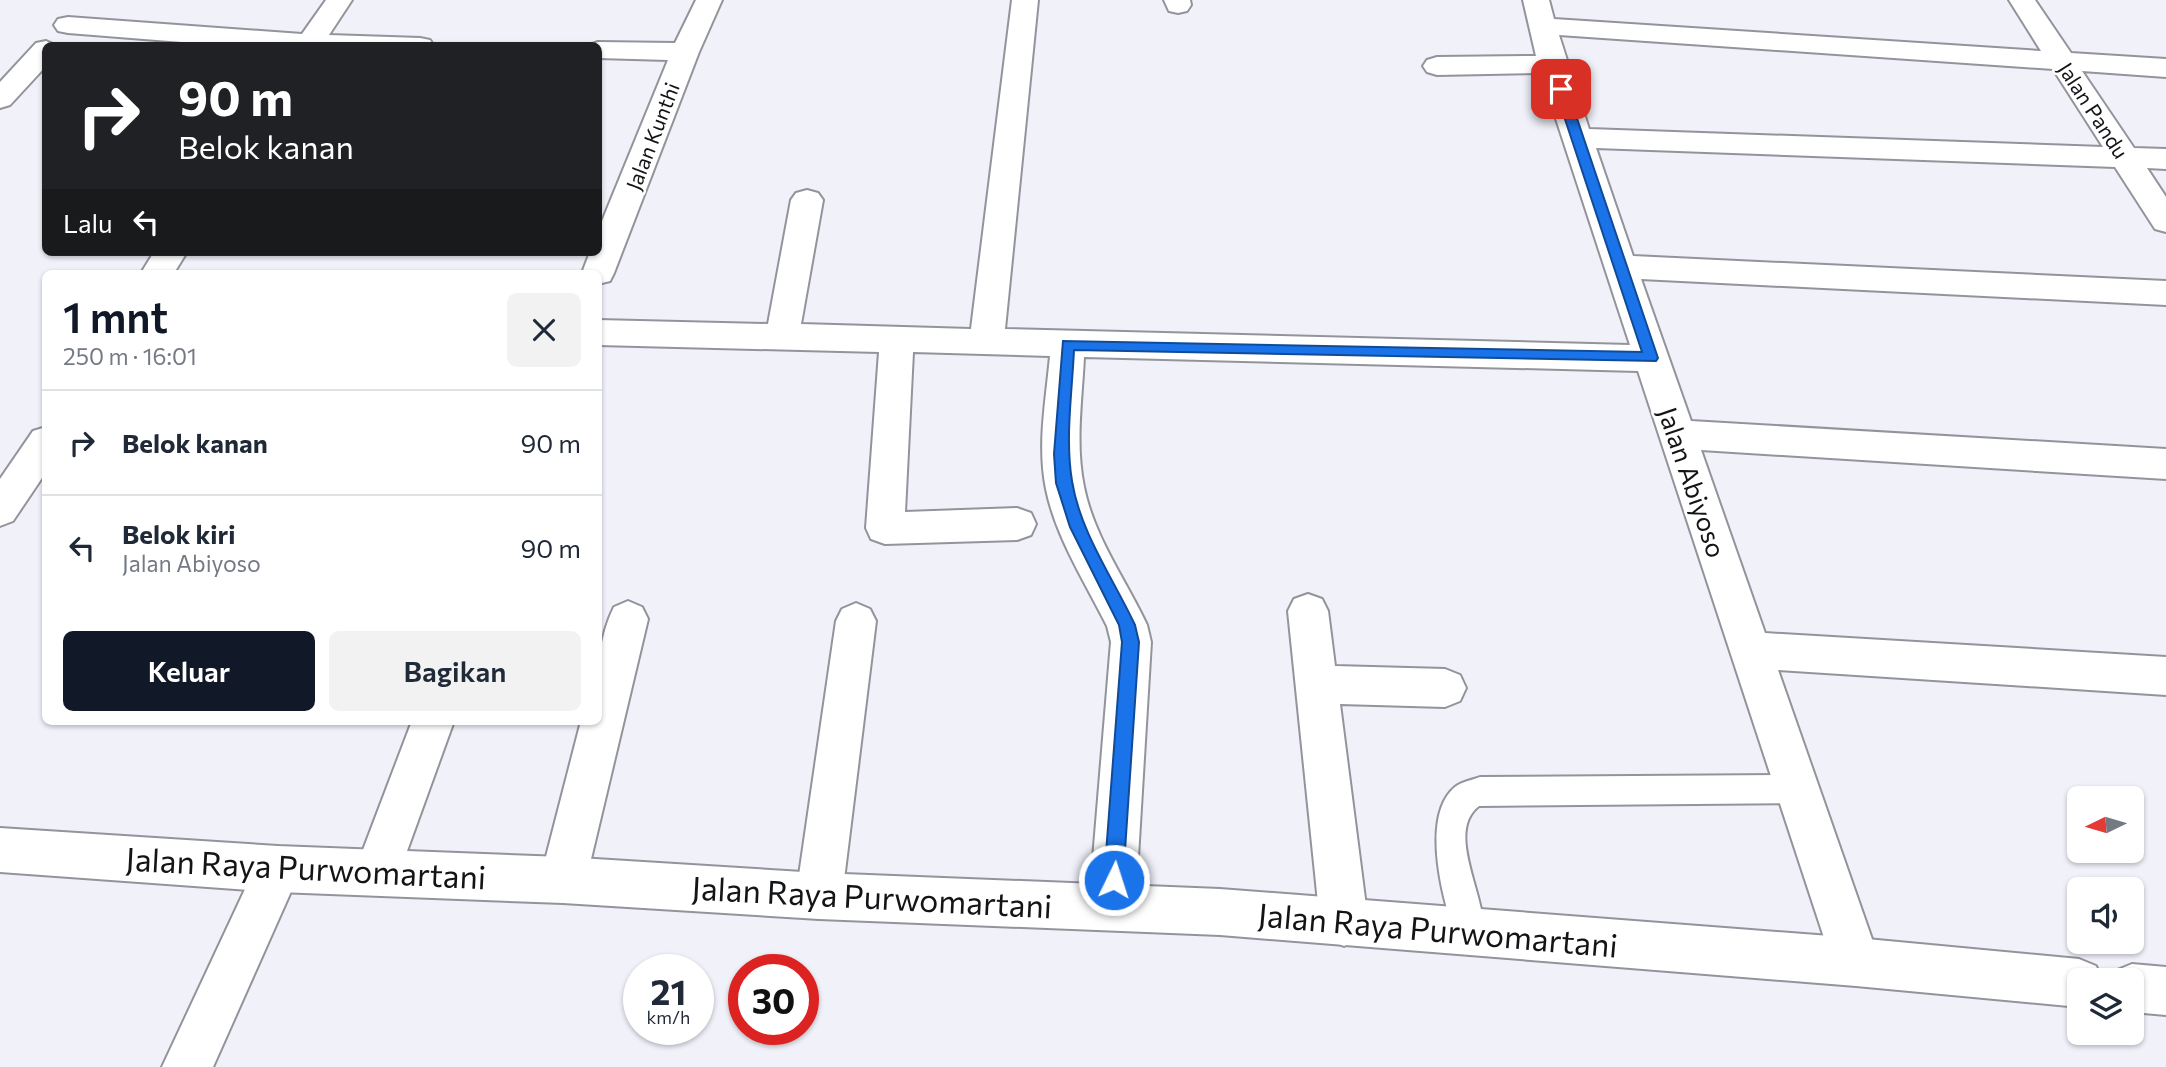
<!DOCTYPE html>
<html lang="id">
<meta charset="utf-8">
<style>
body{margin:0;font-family:Commissioner,sans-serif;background:#f2f2f3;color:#1f2937;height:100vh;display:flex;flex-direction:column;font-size:26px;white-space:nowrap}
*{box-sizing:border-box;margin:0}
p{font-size:23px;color:#747a83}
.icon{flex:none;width:38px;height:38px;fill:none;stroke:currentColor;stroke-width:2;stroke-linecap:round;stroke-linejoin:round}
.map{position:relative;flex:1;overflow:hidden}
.side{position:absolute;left:42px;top:270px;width:560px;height:455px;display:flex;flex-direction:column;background:#fff;border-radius:10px;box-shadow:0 2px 5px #0004}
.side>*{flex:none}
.banner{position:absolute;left:42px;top:42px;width:560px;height:214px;border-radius:10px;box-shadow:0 2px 5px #0004;background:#202124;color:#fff;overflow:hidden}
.needle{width:46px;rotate:265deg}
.controls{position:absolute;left:2067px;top:786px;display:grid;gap:14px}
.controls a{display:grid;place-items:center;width:77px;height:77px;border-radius:10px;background:#fff;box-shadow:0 2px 5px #0004;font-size:35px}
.speed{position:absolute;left:623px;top:954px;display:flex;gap:14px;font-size:35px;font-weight:700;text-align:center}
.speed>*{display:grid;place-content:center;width:91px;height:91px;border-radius:50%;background:#fff;box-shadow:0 2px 5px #0004;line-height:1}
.speed small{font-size:18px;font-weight:400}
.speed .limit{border:10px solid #d22;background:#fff;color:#111}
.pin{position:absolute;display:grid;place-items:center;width:60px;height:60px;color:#fff;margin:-30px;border-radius:14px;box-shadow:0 4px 10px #0006}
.me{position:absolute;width:77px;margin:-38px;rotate:4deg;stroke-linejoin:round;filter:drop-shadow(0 0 5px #0008)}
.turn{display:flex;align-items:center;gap:24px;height:147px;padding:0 21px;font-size:32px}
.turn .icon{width:91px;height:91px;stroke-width:2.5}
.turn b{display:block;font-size:49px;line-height:60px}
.then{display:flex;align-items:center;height:66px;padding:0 21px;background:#0003;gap:14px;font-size:26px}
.round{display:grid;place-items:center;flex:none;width:74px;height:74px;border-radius:10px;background:#f2f2f3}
.overview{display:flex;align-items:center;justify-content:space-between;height:119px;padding:0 21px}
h1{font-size:42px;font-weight:600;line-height:52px;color:#111827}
.cta{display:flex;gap:14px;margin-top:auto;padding:14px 21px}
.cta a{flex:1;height:80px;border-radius:10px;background:#111827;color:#fff;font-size:28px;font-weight:600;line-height:80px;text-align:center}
.cta a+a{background:#f2f2f3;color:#1f2937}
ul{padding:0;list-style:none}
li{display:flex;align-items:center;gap:21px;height:105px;padding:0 21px;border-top:2px solid #e0e1e3}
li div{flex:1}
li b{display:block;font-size:26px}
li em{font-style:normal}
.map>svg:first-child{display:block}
</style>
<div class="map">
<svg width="2166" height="1067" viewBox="0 0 2166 1067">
<rect width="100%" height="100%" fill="#f0f1f9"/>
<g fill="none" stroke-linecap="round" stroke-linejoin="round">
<g stroke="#93949b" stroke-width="4">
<path id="service" d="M1797 775 1808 779 1812 789 1808 799 1797 803 1479 806C1441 835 1496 910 1481 944L1470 949 1459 944C1444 908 1419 817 1455 787 1461 782 1472 780 1480 777Z"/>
</g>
<g stroke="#93949b" stroke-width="4">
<path id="minor" d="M326 0H352L329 35 420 38 430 40 434 46H232L68 33 58 31 54 25 58 19 68 17 302 34Z
M696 0H722L699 52 614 273 610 281 598 284V273H582L590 252H598V231L668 60 598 58V46H587L598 42 675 43Z
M1012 0H1038L1005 329 1630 345 1541 73 1437 75 1427 72 1423 66 1427 60 1437 57 1536 56 1523 0H1549L1554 19 2041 51 2009 0H2035L2071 53 2166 59V77L2082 71 2134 148 2166 149V169L2147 168 2166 197V232L2155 229 2115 167 1596 148 1633 256 2166 281V305L1641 279 1691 421 2166 449V479L1701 450 1765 633 2166 657V695L1778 670 1880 962 1873 979 1856 986 1839 979 1832 962 1638 371 1084 357C1082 400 1075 444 1084 487 1094 537 1126 580 1147 625L1151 642 1135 907 1129 924 1112 930 1095 924 1089 907 1111 642 1107 626C1085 582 1056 538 1046 489 1037 445 1046 400 1050 356L913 352 905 512 1017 508 1031 513 1036 524 1031 535 1017 540 885 544 871 539 866 528 879 352 598 345V320L768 324 791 200 796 193 807 190 818 193 823 200 801 324 971 329ZM1559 35 2053 69 2103 147 1589 129Z
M1164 0H1190L1191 5 1187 11 1178 13 1169 11Z
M46 41 57 46H46V66L10 105 0 108V82L36 43Z
M154 252H187L174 273H141Z
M46 427V472L13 521 0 526V479L33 431Z
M1308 594 1322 599 1328 611 1335 666 1445 669 1460 675 1466 688 1460 701 1445 707 1340 704 1368 922 1361 939 1344 946 1327 939 1320 922 1288 611 1294 599Z
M628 601 642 607 648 619 586 880 579 896 563 903 547 896 540 880 581 721H598C598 681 596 643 614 607Z
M856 603 870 609 876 621 842 896 835 912 819 919 803 912 796 896 836 621 842 609Z
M412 721H454L394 887 378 894 362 887 355 871Z
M278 846 294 853 301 869 213 1067H162L262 853Z"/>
</g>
<g stroke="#93949b" stroke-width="4">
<path id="tertiary" d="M0 828 278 846 563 857 819 873 1220 889 1856 938 2079 959 2096 966 2102 980H2079V1007L1856 986 1220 935 819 919 563 903 278 892 0 872Z
M2132 964 2166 967V1015L2132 1012V980H2111L2115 971Z"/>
</g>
<use href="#service" fill="#fff" fill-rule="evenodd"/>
<use href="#minor" fill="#fff" fill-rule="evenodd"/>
<use href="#tertiary" fill="#fff" fill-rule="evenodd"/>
</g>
<path fill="#1a73e8" stroke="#114b97" stroke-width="2" d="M1561 85 1567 89 1658 358 1656 361 1074 350C1072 393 1065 439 1072 481 1080 532 1113 578 1135 625L1139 642 1123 880 1121 887 1114 890 1107 887 1104 880 1122 642 1119 625 1070 527 1056 483 1054 454 1063 341 1642 352 1555 89Z"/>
<g text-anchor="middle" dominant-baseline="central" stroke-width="5" stroke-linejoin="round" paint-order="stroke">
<g font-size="21" fill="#131416" stroke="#fff">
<text transform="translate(2094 110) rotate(57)">Jalan Pandu</text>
<text transform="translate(652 136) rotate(-69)">Jalan Kunthi</text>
</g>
<g font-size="26" fill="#131416" stroke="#fff">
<text transform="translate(1693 482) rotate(71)">Jalan Abiyoso</text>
</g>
<g font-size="32" fill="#131416" stroke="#fff">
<text transform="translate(306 867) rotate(3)">Jalan Raya Purwomartani</text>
<text transform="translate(872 896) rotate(3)">Jalan Raya Purwomartani</text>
<text transform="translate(1438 929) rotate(5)">Jalan Raya Purwomartani</text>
</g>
</g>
</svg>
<div class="controls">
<a><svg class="needle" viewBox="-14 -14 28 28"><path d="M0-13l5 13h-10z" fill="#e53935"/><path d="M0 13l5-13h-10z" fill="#747a83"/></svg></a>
<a><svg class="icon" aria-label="sound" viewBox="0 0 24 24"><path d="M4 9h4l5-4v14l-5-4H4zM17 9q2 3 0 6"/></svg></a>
<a><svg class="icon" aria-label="layers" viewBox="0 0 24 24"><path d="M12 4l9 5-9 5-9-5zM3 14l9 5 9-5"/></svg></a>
</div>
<div class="speed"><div>21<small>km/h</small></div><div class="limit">30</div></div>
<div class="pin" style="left:1561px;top:89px;background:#d93025"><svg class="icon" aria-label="arrive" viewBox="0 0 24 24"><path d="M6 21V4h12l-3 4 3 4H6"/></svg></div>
<svg class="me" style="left:1114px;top:880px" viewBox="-20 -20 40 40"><circle r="17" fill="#1a73e8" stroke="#fff" stroke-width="3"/><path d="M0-11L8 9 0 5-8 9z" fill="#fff"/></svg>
<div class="banner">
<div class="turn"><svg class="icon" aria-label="right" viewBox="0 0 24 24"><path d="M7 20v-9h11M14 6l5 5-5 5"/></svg><div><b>90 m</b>Belok kanan</div></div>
<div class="then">Lalu<svg class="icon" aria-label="left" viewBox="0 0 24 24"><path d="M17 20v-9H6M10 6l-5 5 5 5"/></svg></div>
</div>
<section class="side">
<div class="overview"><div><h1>1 mnt</h1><p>250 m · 16:01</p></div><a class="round"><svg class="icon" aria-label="close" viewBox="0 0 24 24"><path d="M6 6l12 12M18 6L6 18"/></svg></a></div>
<ul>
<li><svg class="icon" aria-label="right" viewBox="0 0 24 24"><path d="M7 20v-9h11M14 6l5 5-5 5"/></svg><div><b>Belok kanan</b></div><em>90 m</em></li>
<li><svg class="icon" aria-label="left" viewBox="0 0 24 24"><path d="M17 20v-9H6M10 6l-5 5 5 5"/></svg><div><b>Belok kiri</b><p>Jalan Abiyoso</p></div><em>90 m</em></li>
</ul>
<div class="cta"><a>Keluar</a><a>Bagikan</a></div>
</section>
</div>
